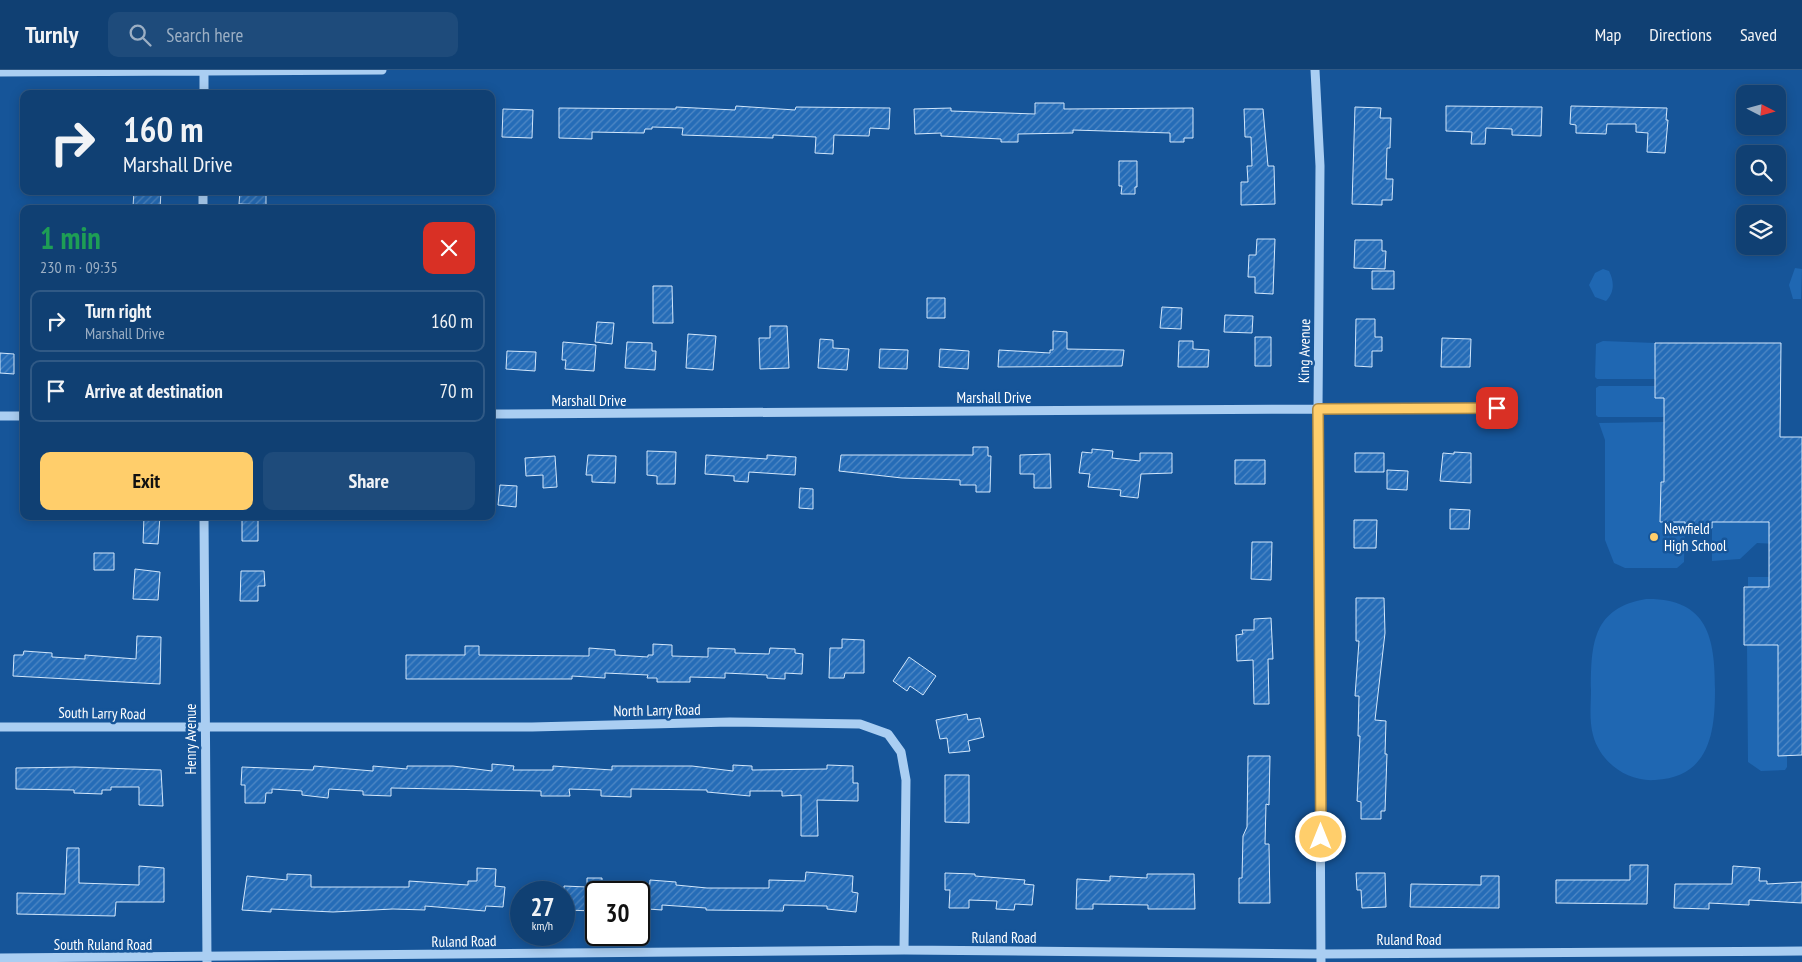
<!DOCTYPE html>
<meta charset="utf-8">
<style>
body{margin:0;font-family:"PT Sans Narrow",sans-serif;background:#1e4b7b;color:#f1f3f6;height:100vh;display:flex;flex-direction:column;font-size:19px;white-space:nowrap}
*{box-sizing:border-box;margin:0}
p{font-size:16px;color:#9cafc4}
.icon{flex:none;width:28px;height:28px;fill:none;stroke:currentColor;stroke-width:2;stroke-linecap:round;stroke-linejoin:round}
.map{position:relative;flex:1;overflow:hidden}
.sheet{position:absolute;left:20px;top:135px;width:475px;height:315px;display:flex;flex-direction:column;background:#104073;border-radius:10px;box-shadow:0 2px 12px #0003,0 0 0 1px #305985}
.sheet>*{flex:none}
.banner{position:absolute;left:20px;top:20px;width:475px;height:105px;border-radius:10px;box-shadow:0 2px 12px #0003,0 0 0 1px #305985;background:#104073;color:#f1f3f6;overflow:hidden}
.needle{width:32px;rotate:96deg}
.fabs{position:absolute;left:1736px;top:15px;display:grid;gap:10px}
.fabs a{display:grid;place-items:center;width:50px;height:50px;border-radius:10px;background:#104073;box-shadow:0 2px 12px #0003,0 0 0 1px #305985;font-size:25px}
.speed{position:absolute;left:510px;top:811px;display:flex;gap:10px;font-size:25px;font-weight:700;text-align:center}
.speed>*{display:grid;place-content:center;width:65px;height:65px;border-radius:50%;background:#104073;box-shadow:0 2px 12px #0003,0 0 0 1px #305985;line-height:1}
.speed small{font-size:12px;font-weight:400}
.speed .limit{border:2px solid #111;border-radius:8px;background:#fff;color:#111}
.pin{position:absolute;display:grid;place-items:center;width:42px;height:42px;color:#fff;margin:-21px;border-radius:10px;box-shadow:0 2px 8px #0006}
.me{position:absolute;width:55px;margin:-28px;rotate:0deg;stroke-linejoin:round;filter:drop-shadow(0 0 4px #0008)}
.turn{display:flex;align-items:center;gap:18px;height:105px;padding:0 20px;font-size:22px}
.turn .icon{width:65px;height:65px;stroke-width:2.5}
.turn b{display:block;font-size:35px;line-height:42px}
.round{display:grid;place-items:center;flex:none;width:52px;height:52px;border-radius:10px;background:#1e4b7b}
.overview{display:flex;align-items:center;justify-content:space-between;height:85px;padding:0 20px}
h1{font-size:30px;font-weight:600;line-height:38px;color:#1e9e55}
.cta{display:flex;gap:10px;margin-top:auto;padding:10px 20px}
.cta a{flex:1;height:58px;border-radius:10px;background:#ffce6b;color:#111;font-size:20px;font-weight:600;line-height:58px;text-align:center}
.cta a+a{background:#1e4b7b;color:#f1f3f6}
ul{padding:0;list-style:none}
li{display:flex;align-items:center;gap:15px;height:62px;margin:0 10px 8px;padding:0 10px;border:2px solid #305985;border-radius:10px}
li div{flex:1}
li b{display:block;font-size:19px}
li em{font-style:normal}
header{display:flex;align-items:center;gap:30px;box-sizing:border-box;height:70px;padding:0 25px;background:#104073;border-bottom:1px solid #305985}
header strong{font-size:24px}
nav{display:flex;gap:28px;margin-inline-start:auto;font-size:18px}
.search{width:350px;height:45px;background:#1e4b7b;display:flex;align-items:center;gap:12px;box-sizing:border-box;padding:0 18px;border-radius:10px;color:#9cafc4;font-size:19px}
.map>svg:first-child{display:block}
</style>
<header>
<strong>Turnly</strong>
<div class="search"><svg class="icon" aria-label="search" viewBox="0 0 24 24"><circle cx="10" cy="10" r="6"/><path d="M15 15l6 6"/></svg>Search here</div>
<nav><a>Map</a><a>Directions</a><a>Saved</a></nav>
</header>
<div class="map">
<svg width="1802" height="892" viewBox="0 0 1802 892">
<defs>
<pattern id="building-hatch" width="6" height="6" patternUnits="userSpaceOnUse" patternTransform="scale(1.25)"><rect width="6" height="6" fill="#256cb7"/><path d="M-1 1l2-2M0 6l6-6M5 7l2-2" fill="none" stroke="#5189c5"/></pattern>
</defs>
<rect width="100%" height="100%" fill="#165599"/>
<path fill="#1f67b2" d="M1795 198 1802 199 1801 229H1793L1789 215Z
M1603 199 1609 201C1614 211 1615 222 1606 231L1595 227 1589 215 1595 203Z
M1603 271 1655 273V309H1597L1595 307 1596 274Z
M1599 316H1655V327L1664 328V347H1598L1596 345V318Z
M1664 352V412L1661 413 1660 452H1685L1684 492 1677 498H1625L1614 493 1605 470V370L1599 353Z
M1712 452H1778L1777 474 1757 473 1740 489 1712 491Z
M1748 507H1778V517H1748Z
M1646 529C1708 528 1715 568 1715 619 1715 662 1710 707 1655 710 1627 712 1600 692 1593 665 1589 650 1591 634 1591 620 1591 573 1593 538 1646 529Z
M1747 575H1778V685H1787V697L1785 700 1761 701 1748 692Z"/>
<path fill="url(#building-hatch)" stroke="#d2e7fc" d="M1035 33H1064V39L1193 38V68H1184V72H1170V63L1073 60V63L1018 64V72H1001V69L941 66V63L915 64 914 39 951 38V41L1035 44Z
M736 36 795 40 796 37 890 38 889 59 870 58 869 66 834 65 833 84 815 83 816 67 773 65V68L682 65 683 58 652 57V59H645L644 63 592 62V69L559 68V38L676 39V37L735 40Z
M1446 36 1542 37 1541 66 1512 65V59L1486 58 1485 74H1471L1472 62 1446 61Z
M1571 36 1667 38 1666 50H1668L1665 83 1647 82 1648 63 1636 62V54H1607L1606 64 1576 63V55L1570 54Z
M1355 37 1381 38 1380 48H1391L1390 78H1387L1386 109H1393L1392 130H1382V135L1352 134Z
M503 39 533 40 532 68 502 67Z
M1244 39H1263L1268 96H1274L1275 134 1241 135V112H1248L1247 96H1252L1251 67H1245Z
M1119 91H1137V117H1135V124H1121L1122 116H1119Z
M134 121H161L160 139 133 137Z
M240 121H266V135L239 134Z
M1257 169H1275L1273 224 1255 223V207H1248L1249 185H1256Z
M1355 170H1382V181H1386L1385 199 1354 198Z
M1372 201H1394V219H1372Z
M653 216H672L673 253H653Z
M927 228H945V248H927Z
M1162 237 1182 238 1181 259 1160 258Z
M1225 245 1253 246 1252 263 1224 262Z
M1356 249H1375V267H1382V281H1372V297L1355 296Z
M597 252 614 253 612 274 595 272Z
M770 256H787L789 298 760 299 759 268H770Z
M1053 261 1067 262V279L1124 280 1122 296 998 297 999 280 1050 283V280H1053Z
M688 264 716 266 713 300 686 298Z
M1255 267H1271V296H1255Z
M1442 268 1471 269 1470 297H1441Z
M820 269 833 270V278L849 279 847 300 818 298Z
M1179 271H1193V279L1209 280 1208 297H1178Z
M563 272 596 275 594 301 565 299 566 290H562Z
M627 272 652 273V281H656L655 300 625 298Z
M1655 273H1781L1780 367H1802V685L1778 686V575H1744V517H1769V452H1712V458H1685V452H1660L1661 412H1664V328H1655Z
M880 279 908 280 907 299 879 298Z
M940 279 969 281 968 299 939 297Z
M507 281 536 282 535 301 506 299Z
M0 283 14 284V304L0 303Z
M973 377H988V386H991L990 422H976V415H960V410L902 408 839 401 841 385H973Z
M1092 379 1113 381 1112 388 1140 391V383H1172V403L1141 404 1138 428 1120 426 1121 420 1088 417 1090 404 1079 403 1082 382 1092 383Z
M647 381 676 382 675 414H657V406L647 405Z
M1454 382 1471 383V413L1440 411 1443 383 1454 384Z
M1355 383H1384V402H1355Z
M1050 384 1051 418H1034V404H1020V385Z
M588 385 616 386 615 413 592 412V405H586Z
M706 385 767 389V385L796 387 795 405 749 402 748 412 734 411V406L705 404Z
M555 386 557 417 543 418V405L526 406 525 388Z
M1235 390H1265V414H1235Z
M1387 400 1408 401 1407 420 1387 419Z
M500 415 517 416 516 437 498 435Z
M800 418 813 419V439L799 438Z
M1450 439 1470 440 1469 459H1450Z
M144 446H160L158 474 143 473Z
M242 446H258V471H242Z
M1354 450H1377L1376 478H1354Z
M1252 472H1272L1271 510 1251 509Z
M94 483H114V500H94Z
M135 499 160 502 158 530 133 529Z
M241 501H264L265 516H258V531H240Z
M1356 528H1384L1385 563 1375 650 1386 651 1385 684H1387L1385 741H1381V749H1361V732L1357 731 1360 666H1358L1359 626H1355L1359 571H1356Z
M1271 548 1273 589H1268L1269 634H1254L1253 590 1237 591 1236 565 1243 564 1242 560H1254V549Z
M137 566 161 567 160 614 13 606 14 585H23L24 581 52 583V587L85 589V585L136 589Z
M842 569 864 570V603H845L844 608H829L830 578H842Z
M653 574 672 575V586L708 587V578L735 579V583L769 584 770 578 795 579V583L803 584 802 604 785 603V609L767 608V605L725 603V608L690 607V612H657V608H647L648 605 605 603V608L572 606V609H406V585H465V576H479V585L589 586V578L615 580V585L648 587V585H653Z
M909 587 936 606 923 625 910 616 907 621 893 611Z
M967 644 968 650 980 648 984 667 968 671 970 681 949 683 947 668 940 669 936 650Z
M1248 686H1270L1269 735 1266 734 1265 774H1269L1270 833H1239V808H1242L1243 766 1247 757Z
M492 694 514 696 513 700H553V696L612 700V696H692L733 701V695L752 696V700L827 699V695L853 696V713H858V731L817 730 818 766H801V725L782 726V721H750V726L707 722V720L631 719V727L601 726V720L569 719 570 726H541V721L391 718V726L363 725V721L329 719 328 728 302 725V721L272 719V723H266L265 733H245V715H241L242 697 313 700 314 696 373 701V696L407 699V696H453L492 701Z
M75 697 161 700 163 736 139 735V717H111V720H102V724L74 723V720L16 719V698Z
M945 705H969V753L945 752Z
M67 778H79V813L139 815V796L164 798V832H116L115 846 17 844V823L65 824Z
M1630 795H1648L1647 834 1556 833V810H1630Z
M1733 796 1760 798 1759 811H1767V814L1802 812V833L1749 830V835L1709 833V839L1674 838 1675 814H1732Z
M477 798 496 799 495 816 505 817 503 837 486 836 485 841 425 836V840L393 839 333 842 271 839V842L242 840 247 806 287 810V804L311 805V817H409V811L468 815V811H477Z
M806 802 853 806 852 822 858 823 856 842 827 839V836L784 835 783 841 706 840V838L662 835V840L648 839 650 810 676 812V815L707 818H769V810L805 811Z
M945 803 975 804V806L1025 810 1024 814 1034 815 1032 835 1015 834 1014 840 996 839 997 831 969 830V838H949L950 820H945Z
M1356 803H1385L1386 837 1362 838 1361 820H1357Z
M1147 804H1194L1195 839H1148V835L1093 834V839H1076L1077 809 1110 811V806L1147 808Z
M1481 806H1499V838L1410 837 1411 814 1481 815Z
M587 808H602V822H596V841L564 840V816L587 817Z"/>
<g fill="none" stroke-linecap="round" stroke-linejoin="round">
<path stroke="#aacef2" stroke-width="9" d="M1315 0 1320 96 1318 339 1321 892
M0 2 382 0
M204 24V0
M203 139V121
M491 344 1497 338
M0 346H24
M204 446 207 892
M0 657H532L730 652 860 654 888 664 901 682 906 710 904 880
M0 888 904 880 1321 884 1802 881"/>
</g>
<g fill="none" stroke-linecap="round" stroke-linejoin="round">
<g stroke="#a68646" stroke-width="12">
<path id="route" d="M1321 767 1318 339 1497 338"/>
</g>
<use href="#route" stroke="#ffce6b" stroke-width="9"/>
</g>
<circle fill="#ffce6b" stroke="#165599" stroke-width="2" cx="1654" cy="467" r="5"/>
<g text-anchor="middle" dominant-baseline="central" stroke-width="5" stroke-linejoin="round" paint-order="stroke">
<g font-size="15" fill="#fff" stroke="#165599">
<text transform="translate(1304 281) rotate(-89)">King Avenue</text>
<text x="994" y="327">Marshall Drive</text>
<text x="589" y="330">Marshall Drive</text>
<text transform="translate(657 640) rotate(-1)">North Larry Road</text>
<text transform="translate(102 643) rotate(1)">South Larry Road</text>
<text transform="translate(190 669) rotate(-90)">Henry Avenue</text>
<text x="1004" y="867">Ruland Road</text>
<text x="1409" y="869">Ruland Road</text>
<text transform="translate(464 871) rotate(-1)">Ruland Road</text>
<text x="103" y="874">South Ruland Road</text>
</g>
<g font-size="15" fill="#fff" stroke="#165599" text-anchor="start">
<text x="1664" y="458">Newfield<tspan x="1664" dy="17">High School</tspan></text>
</g>
</g>
</svg>
<div class="fabs">
<a><svg class="needle" viewBox="-14 -14 28 28"><path d="M0-13l5 13h-10z" fill="#e53935"/><path d="M0 13l5-13h-10z" fill="#9cafc4"/></svg></a>
<a><svg class="icon" aria-label="search" viewBox="0 0 24 24"><circle cx="10" cy="10" r="6"/><path d="M15 15l6 6"/></svg></a>
<a><svg class="icon" aria-label="layers" viewBox="0 0 24 24"><path d="M12 4l9 5-9 5-9-5zM3 14l9 5 9-5"/></svg></a>
</div>
<div class="speed"><div>27<small>km/h</small></div><div class="limit">30</div></div>
<div class="pin" style="left:1497px;top:338px;background:#d93025"><svg class="icon" aria-label="arrive" viewBox="0 0 24 24"><path d="M6 21V4h12l-3 4 3 4H6"/></svg></div>
<svg class="me" style="left:1321px;top:767px" viewBox="-20 -20 40 40"><circle r="17" fill="#ffce6b" stroke="#fff" stroke-width="3"/><path d="M0-11L8 9 0 5-8 9z" fill="#fff"/></svg>
<div class="banner">
<div class="turn"><svg class="icon" aria-label="right" viewBox="0 0 24 24"><path d="M7 20v-9h11M14 6l5 5-5 5"/></svg><div><b>160 m</b>Marshall Drive</div></div>
</div>
<section class="sheet">
<div class="overview"><div><h1>1 min</h1><p>230 m · 09:35</p></div><a class="round" style="background:#d93025;color:#fff"><svg class="icon" aria-label="close" viewBox="0 0 24 24"><path d="M6 6l12 12M18 6L6 18"/></svg></a></div>
<ul>
<li><svg class="icon" aria-label="right" viewBox="0 0 24 24"><path d="M7 20v-9h11M14 6l5 5-5 5"/></svg><div><b>Turn right</b><p>Marshall Drive</p></div><em>160 m</em></li>
<li><svg class="icon" aria-label="arrive" viewBox="0 0 24 24"><path d="M6 21V4h12l-3 4 3 4H6"/></svg><div><b>Arrive at destination</b></div><em>70 m</em></li>
</ul>
<div class="cta"><a>Exit</a><a>Share</a></div>
</section>
</div>
